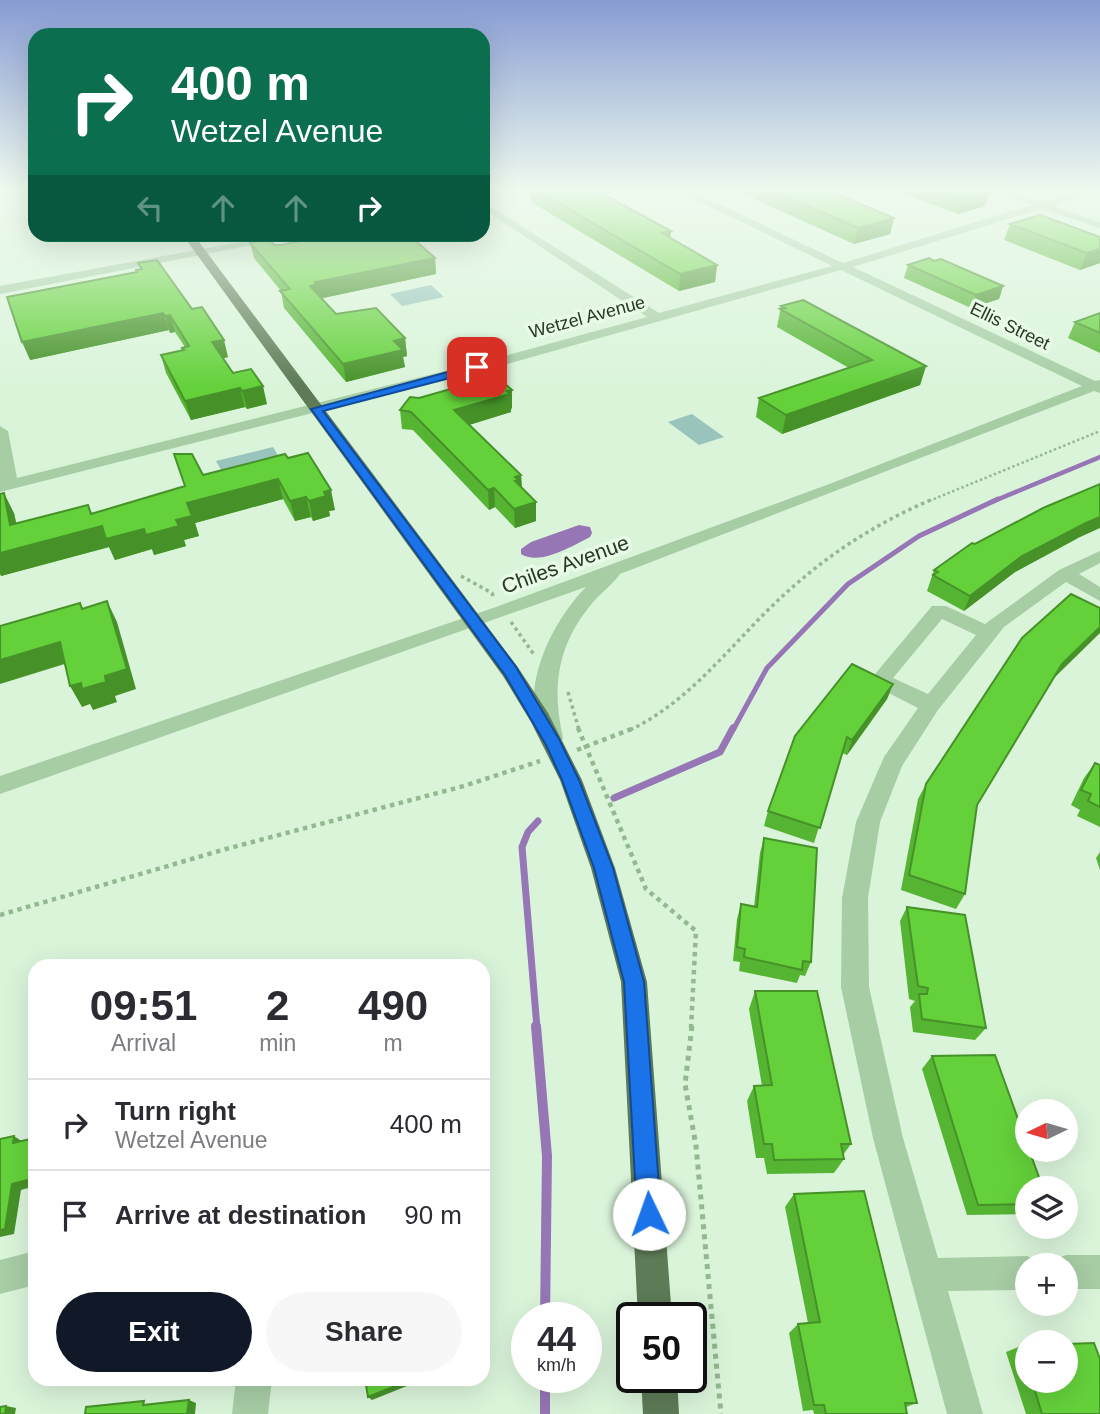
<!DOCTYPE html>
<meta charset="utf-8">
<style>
body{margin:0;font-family:Helvetica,sans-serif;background:#f7f7f7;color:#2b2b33;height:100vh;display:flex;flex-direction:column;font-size:26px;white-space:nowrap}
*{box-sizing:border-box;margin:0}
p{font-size:23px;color:#7c7c81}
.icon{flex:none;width:38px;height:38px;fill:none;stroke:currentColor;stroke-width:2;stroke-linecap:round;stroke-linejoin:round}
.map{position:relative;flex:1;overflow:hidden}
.panel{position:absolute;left:28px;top:959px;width:462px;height:427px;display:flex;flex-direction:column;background:#fff;border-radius:21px;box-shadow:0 7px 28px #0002}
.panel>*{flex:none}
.top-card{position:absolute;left:28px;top:28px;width:462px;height:214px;border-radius:21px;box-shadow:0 7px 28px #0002;background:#0b6e4f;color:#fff;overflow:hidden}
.needle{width:46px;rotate:265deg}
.buttons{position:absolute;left:1015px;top:1099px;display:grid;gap:14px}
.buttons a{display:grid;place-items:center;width:63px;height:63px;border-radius:50%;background:#fff;box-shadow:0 7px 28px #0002;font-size:35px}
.speed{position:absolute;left:511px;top:1302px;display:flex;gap:14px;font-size:35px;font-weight:700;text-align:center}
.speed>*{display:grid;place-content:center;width:91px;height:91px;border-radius:50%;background:#fff;box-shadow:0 7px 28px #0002;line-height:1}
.speed small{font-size:18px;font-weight:400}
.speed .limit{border:4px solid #111;border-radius:10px;background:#fff;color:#111}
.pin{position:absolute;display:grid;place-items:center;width:60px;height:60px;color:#fff;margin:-30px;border-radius:14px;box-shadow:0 4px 10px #0006}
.me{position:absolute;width:77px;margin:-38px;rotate:357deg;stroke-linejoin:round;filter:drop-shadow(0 0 5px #0008)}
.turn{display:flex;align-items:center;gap:24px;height:147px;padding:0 28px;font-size:32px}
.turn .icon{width:91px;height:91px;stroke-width:2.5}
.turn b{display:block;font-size:49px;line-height:60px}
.lanes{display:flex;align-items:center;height:66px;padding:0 28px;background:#0003;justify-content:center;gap:35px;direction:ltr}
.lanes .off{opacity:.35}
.eta{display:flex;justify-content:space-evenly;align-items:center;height:119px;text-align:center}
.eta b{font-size:42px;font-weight:600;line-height:49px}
.action{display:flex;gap:14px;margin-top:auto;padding:14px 28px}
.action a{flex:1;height:80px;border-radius:42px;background:#111827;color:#fff;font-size:28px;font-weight:600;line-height:80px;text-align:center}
.action a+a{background:#f7f7f7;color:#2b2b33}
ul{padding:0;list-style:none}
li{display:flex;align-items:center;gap:21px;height:91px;padding:0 28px;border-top:2px solid #e1e1e2}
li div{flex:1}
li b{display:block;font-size:26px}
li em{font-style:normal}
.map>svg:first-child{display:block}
</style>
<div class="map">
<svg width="1100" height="1414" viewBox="0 0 1100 1414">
<rect width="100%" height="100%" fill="#daf4da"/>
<path fill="#98c4bc" d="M431 285 444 297 402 306 390 294Z
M692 414 724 437 699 445 668 422Z
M273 447 282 462 225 477 216 461Z"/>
<path fill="#9676b4" d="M579 525 590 527 592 533 590 537C572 546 540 566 521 554V549L531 542Z"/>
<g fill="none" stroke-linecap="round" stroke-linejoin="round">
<path stroke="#9676b4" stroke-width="4.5" d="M994 501 1100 457"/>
<path stroke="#9676b4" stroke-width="5" d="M733 730 767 668 848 584 919 536 998 499"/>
<path stroke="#9676b4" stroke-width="7" d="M614 798 720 752 733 728
M537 1028 522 847 528 832 538 821"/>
<path stroke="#9676b4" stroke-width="10" d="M536 1026 547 1156 545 1318
M545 1377V1414"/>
<path stroke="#92b98f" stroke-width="2" stroke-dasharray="2 2" stroke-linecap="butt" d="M315 238 334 234"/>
<path stroke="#92b98f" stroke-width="2.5" stroke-dasharray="2.5 2.5" stroke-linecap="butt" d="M929 501 1100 431"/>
<path stroke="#92b98f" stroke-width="3.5" stroke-dasharray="3.5 3.5" stroke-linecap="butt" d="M461 576 492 593 494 599
M511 622 535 656
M568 692 579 730
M630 730C686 703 723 655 766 612 815 563 869 526 933 499"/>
<path stroke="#92b98f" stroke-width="4.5" stroke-dasharray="4.5 4.5" stroke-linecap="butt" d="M578 728 646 889 696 931 691 1028
M577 750 634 728
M0 915 226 849 464 786 540 761"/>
<path stroke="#92b98f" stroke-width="5" stroke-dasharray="5 5" stroke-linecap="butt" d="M692 1026 685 1084 696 1146 721 1414"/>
<path fill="#a7cda5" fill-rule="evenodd" d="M523 188H543L483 202 659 313 832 266 672 188H685L843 263 1031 205 984 188C1004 188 1020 198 1039 201 1055 204 1081 188 1100 188V191L1052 206 1100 222V228L1041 209 853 267 1095 381 1100 380V393L1094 391 620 574C613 584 602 592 594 601 558 643 551 685 563 738L560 744 552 746 544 744C516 693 550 624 586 587L0 794V776L496 607 832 483 1082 386 841 270 507 364 0 492V426L8 431 17 478 497 358 647 317 483 209V196Z
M284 234H309L0 294V286Z
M1100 551V563L1079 574 1100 587V601L1066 582 1004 627 938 710 902 766 880 822 868 898 869 987 903 1138 938 1258 1027 1256 1039 1261 1040 1265H1027V1290L948 1291 983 1414H947L873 1138 841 987 842 898 856 822 884 757 918 708 873 685 870 680 932 606H946L985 624 1059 570ZM942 619 976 635 928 694 893 678Z
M35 1251V1285L0 1294V1260Z
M1066 1255H1100V1289H1066V1265H1052L1054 1260Z
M236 1379H272L268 1414H232Z"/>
<path fill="#5d7b56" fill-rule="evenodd" d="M182 234H193L517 666 548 713 582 780 615 868 647 982 672 1318H638L621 982 591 868 560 780 531 722 503 676Z
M641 1377H677L679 1414H643Z"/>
</g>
<path fill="#56b433" d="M531 188H592L671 238 717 265 715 282 679 291 531 202Z
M730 188H823L894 218 890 234 854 244Z
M876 188H978L989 192 985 206 958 214 894 190 886 192Z
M1010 224 1100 237V263L1080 270 1004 240Z
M250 243 435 258 436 274 321 298 336 314 405 338 407 356 403 357 405 367 346 382 284 308 281 291 254 258Z
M138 263 192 309 228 357 223 358 233 373 267 404 247 409 245 407 191 420 166 373 161 355 183 350 185 347 175 332 170 333 169 330 30 360 141 270Z
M908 265 1003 286 999 299 971 308 904 278Z
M781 306 926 366 920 385 782 434 756 417 759 398 849 368 777 327Z
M1100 313V353L1068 338 1075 322Z
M512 390V408L511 409V412L469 425 521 475 522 487 536 521 515 528 495 507 489 510 413 430 402 429 400 410 419 398Z
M288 458 335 510 329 511 330 516 313 521 311 517 295 521 283 499 195 523 199 536 184 540 186 546 154 555 152 549 115 560 109 547 1 576 14 513 16 523 88 505 92 513 185 486 203 475Z
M1078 538 1015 572 964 611 927 591 934 570 975 544Z
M1053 679 977 806 965 894 956 909 901 890 918 799 926 784Z
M893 684 887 699 847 755 842 753 814 843 764 826 768 811Z
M1095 763 1100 765V827L1077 816 1080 810 1071 805 1084 778Z
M764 838 811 962 805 976 800 975 797 983 739 971 740 962 733 961 737 919 741 904 754 907 760 853Z
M1100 852V870L1096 858Z
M907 907 986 1028 975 1040 913 1032 910 1007 915 1001 909 999 900 921Z
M755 991 851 1144 843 1155 844 1159 834 1173 767 1174 764 1158H756L747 1101 754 1086H762L749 1009Z
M932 1056 1027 1188V1214L967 1215 922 1069Z
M794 1194 917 1403 906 1407 907 1414H814L813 1410 803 1411 789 1333 798 1324 808 1323 785 1207Z
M1021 1346H1027V1381H1066L1100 1414H1026L1006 1352Z"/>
<path fill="#469229" d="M887 188H894V190L886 192Z
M989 192 985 206 958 214 963 200Z
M894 218 890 234 854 244 858 228Z
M671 231 670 248 662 233Z
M1100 249V263L1080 270 1087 253Z
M435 258 436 274 319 299 310 286 315 282Z
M717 265 715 282 679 291 680 274Z
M1003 286 999 299 971 308 976 295Z
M163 313 169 330 30 360 22 342Z
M170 315 175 332 170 333 165 316Z
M405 338 407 356 403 357 405 367 346 382 343 364 394 341Z
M224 340 228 357 217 360 212 342Z
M926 366 920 385 782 434 786 415Z
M263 386 267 404 247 409 242 391Z
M240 388 245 407 191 420 185 401Z
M512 390V408L511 409V412L456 429 454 410Z
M521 475 522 494 518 495 515 477Z
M278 479 283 499 195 523 199 536 184 540 186 546 154 555 152 549 115 560 109 547 1 576 0 574V553L91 514 88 505 98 527 176 520 187 503Z
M494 488 495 507 489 510 488 490Z
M331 490 335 510 329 511 330 516 313 521 309 501 324 492Z
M4 493 14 513 21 545 10 525Z
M306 497 311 517 295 521 290 501Z
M536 502V521L515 528 514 509Z
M1100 517V528L1078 538 1015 572 964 611 970 596 1022 556 1086 523Z
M107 601 117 622 136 689 115 696 117 702 93 710 90 704 82 707 70 686 105 676Z
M1100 627V633L1053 679 1062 664Z
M60 642 71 662 0 684V660Z
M893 684 887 699 847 755 852 740Z
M14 1136 23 1142 13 1143Z
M35 1178V1186L21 1190 14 1234 0 1237V1230L12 1184Z
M413 1379H416L417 1382 372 1400 368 1397Z
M189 1400 196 1403 195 1414H187Z
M6 1406 16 1408 15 1414H5Z"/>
<path fill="#64d13b" stroke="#469229" stroke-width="2" d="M533 188H592L671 231 662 233 717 265 680 274Z
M767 188H823L894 218 858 228Z
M930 188H978L989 192 963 200Z
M1040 215 1100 237V249L1087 253 1010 224Z
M337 234H408L435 258 315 282 317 284 310 286 336 314 376 308 405 338 394 341 403 350 343 364 280 291 290 289 250 243 269 239 274 245H281Z
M929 258 934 261 941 259 1003 286 976 295 908 265Z
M157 260 192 309 202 307 224 340 212 342 233 373 251 369 263 386 242 391 240 388 185 401 161 355 184 350 182 348 189 346 170 315 165 316 163 313 22 342 7 297 137 272 136 270 142 269 138 263Z
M803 300 926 366 786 415 759 398 872 360 780 309 785 308 781 306Z
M1100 313V333L1075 322Z
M496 376 512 390 507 391 510 394 454 410 521 475 515 477 518 480 515 481 536 502 514 509 494 488 488 490 411 412 400 410 410 397 419 398Z
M308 453 331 490 324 492 326 496 309 501 306 497 290 501 278 479 187 503 192 516 176 520 179 526 146 535 144 529 106 539 102 526 0 553V494L4 493 10 525 88 505 91 514 185 486 174 454H192L203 475 285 454 288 458Z
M1100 484V517L1086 523 1022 556 970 596 933 575 938 572 934 570 972 543 975 544 1043 508Z
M1071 594 1100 608V627L1062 664 977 805 965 894 909 875 926 784 1022 638Z
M107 601 127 669 105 676 106 682 82 689 81 683 70 686 60 642 0 660V626L80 603 82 609Z
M852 664 893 684 852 740 847 737 820 828 768 811 795 736Z
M1095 763 1100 765V807L1088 801 1091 794 1081 790Z
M764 838 817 848 811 962 803 961 802 970 744 957 745 949 737 947 741 904 757 907Z
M907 907 965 915 986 1028 922 1019 919 994H927L928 988 918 986Z
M755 991H817L851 1144H841L844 1159 774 1160 772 1144H764L754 1086 772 1085Z
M995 1055 1027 1144V1150H1029L1043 1188H1027V1204L978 1205 932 1056Z
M14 1136 13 1143 35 1138V1178L12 1184 5 1229 0 1230V1139Z
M864 1191 917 1403H905L907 1414H826L824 1405H814L798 1324 820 1322 794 1194Z
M1094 1343 1100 1359V1414H1042L1032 1381H1066V1344Z
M1021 1346H1027V1367Z
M365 1379H413L368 1397Z
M189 1400 187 1414H85L86 1407 144 1401 143 1405Z
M6 1406 5 1414H0V1407Z"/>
<linearGradient id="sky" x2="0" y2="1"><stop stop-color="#879bd3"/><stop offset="0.49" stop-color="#eefaee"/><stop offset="1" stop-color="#eefaee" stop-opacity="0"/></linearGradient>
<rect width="1100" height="386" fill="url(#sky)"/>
<path fill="#1a73e8" stroke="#114b97" stroke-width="2" d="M477 364 481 365V370L323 411 516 667 559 739 579 780 613 868 644 982 661 1214 657 1223 649 1226 640 1223 637 1214 624 982 594 868 562 780 546 745 505 675 311 409Z"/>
<g text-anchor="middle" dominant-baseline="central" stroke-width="7" stroke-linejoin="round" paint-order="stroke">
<g font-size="18" fill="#2a3827" stroke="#e7fbe7">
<text transform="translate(587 317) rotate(-15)">Wetzel Avenue</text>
<text transform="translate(1010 326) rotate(26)">Ellis Street</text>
</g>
<g font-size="21" fill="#2a3827" stroke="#e7fbe7">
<text transform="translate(565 564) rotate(-20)">Chiles Avenue</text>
</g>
</g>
</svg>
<div class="buttons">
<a><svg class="needle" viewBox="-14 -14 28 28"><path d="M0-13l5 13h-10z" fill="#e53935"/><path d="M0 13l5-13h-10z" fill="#7c7c81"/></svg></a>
<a><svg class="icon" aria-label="layers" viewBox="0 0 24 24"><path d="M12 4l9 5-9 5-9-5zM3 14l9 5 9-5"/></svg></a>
<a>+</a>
<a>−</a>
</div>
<div class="speed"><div>44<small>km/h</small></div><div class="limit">50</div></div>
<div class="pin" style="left:477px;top:367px;background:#d93025"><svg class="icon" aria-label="arrive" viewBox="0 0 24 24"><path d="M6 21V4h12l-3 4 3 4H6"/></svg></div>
<svg class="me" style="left:649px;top:1214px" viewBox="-20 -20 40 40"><circle r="19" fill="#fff"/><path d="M0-13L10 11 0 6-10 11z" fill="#1a73e8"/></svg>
<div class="top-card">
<div class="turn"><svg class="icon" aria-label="right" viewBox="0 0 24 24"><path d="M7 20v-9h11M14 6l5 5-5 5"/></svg><div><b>400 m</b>Wetzel Avenue</div></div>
<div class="lanes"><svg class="icon off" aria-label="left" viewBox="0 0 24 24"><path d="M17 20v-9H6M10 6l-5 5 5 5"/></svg><svg class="icon off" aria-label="ahead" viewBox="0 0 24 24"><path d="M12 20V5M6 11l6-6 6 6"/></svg><svg class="icon off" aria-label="ahead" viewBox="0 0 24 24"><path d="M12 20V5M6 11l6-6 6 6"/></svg><svg class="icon" aria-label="right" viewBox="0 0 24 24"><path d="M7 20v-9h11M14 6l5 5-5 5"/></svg></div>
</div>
<section class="panel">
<div class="eta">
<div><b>09:51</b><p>Arrival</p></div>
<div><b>2</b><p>min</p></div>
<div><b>490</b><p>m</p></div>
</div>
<ul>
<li><svg class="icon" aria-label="right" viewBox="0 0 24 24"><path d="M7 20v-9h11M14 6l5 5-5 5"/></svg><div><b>Turn right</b><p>Wetzel Avenue</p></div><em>400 m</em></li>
<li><svg class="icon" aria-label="arrive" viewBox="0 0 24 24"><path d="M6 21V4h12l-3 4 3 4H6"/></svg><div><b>Arrive at destination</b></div><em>90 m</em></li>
</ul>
<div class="action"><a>Exit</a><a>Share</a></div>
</section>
</div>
